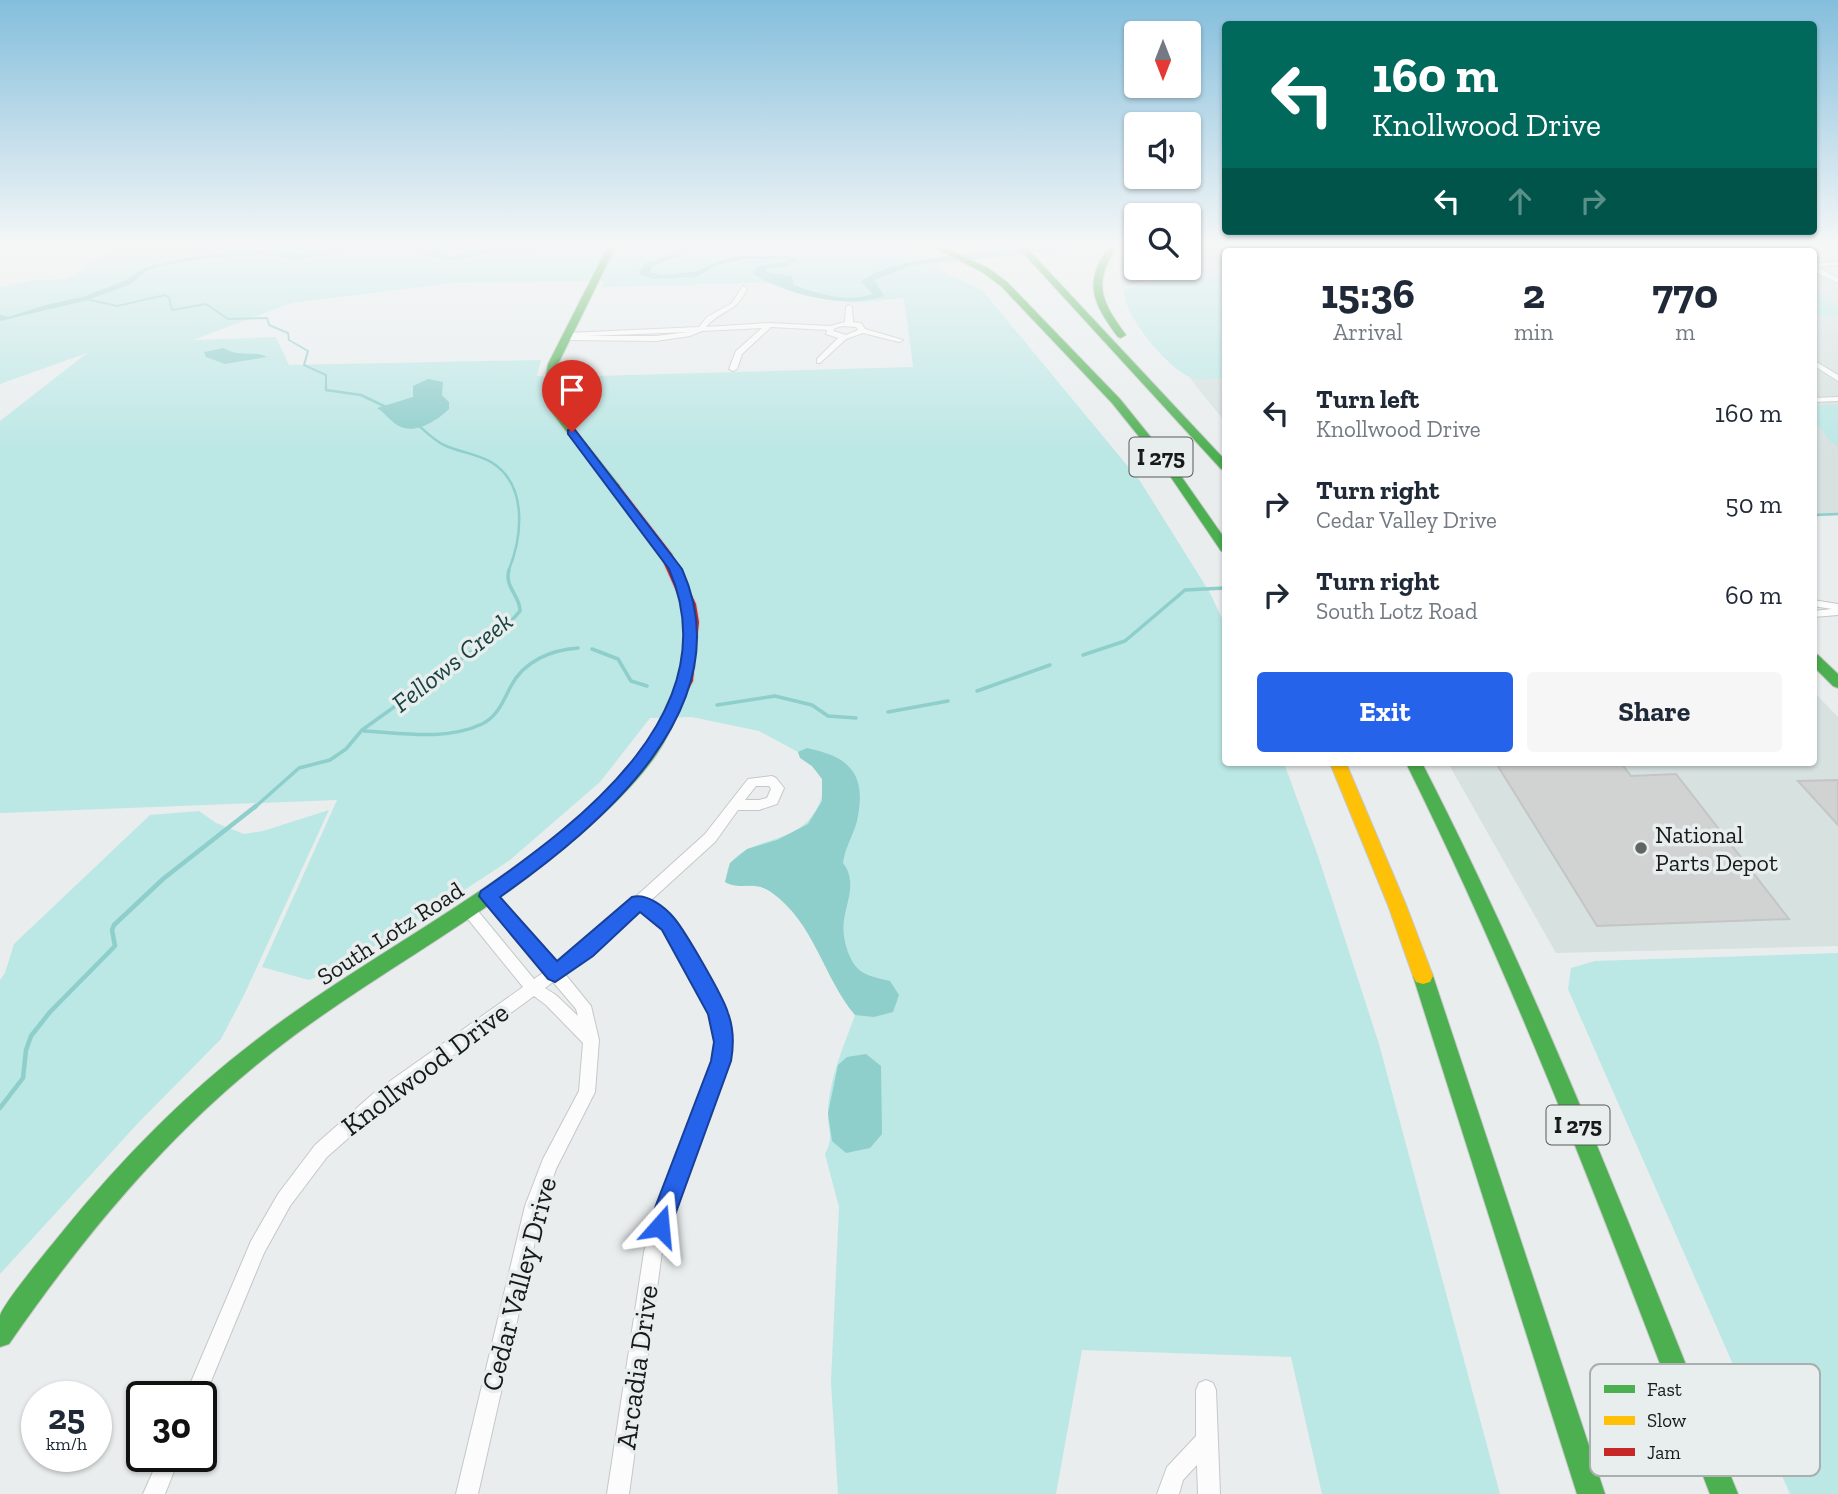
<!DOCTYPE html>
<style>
body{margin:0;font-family:"Zilla Slab",serif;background:#f6f6f7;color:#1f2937;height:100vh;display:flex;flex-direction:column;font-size:26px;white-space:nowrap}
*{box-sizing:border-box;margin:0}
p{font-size:23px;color:#747a83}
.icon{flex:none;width:38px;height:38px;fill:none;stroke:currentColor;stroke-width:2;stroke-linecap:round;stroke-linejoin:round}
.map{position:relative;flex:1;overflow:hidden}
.side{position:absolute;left:1222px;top:248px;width:595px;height:518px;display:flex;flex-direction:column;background:#fff;border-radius:7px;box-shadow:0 2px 5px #0004}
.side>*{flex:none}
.top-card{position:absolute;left:1222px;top:21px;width:595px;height:214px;border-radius:7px;box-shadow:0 2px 5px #0004;background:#00695c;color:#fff;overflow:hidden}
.needle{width:46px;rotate:180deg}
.buttons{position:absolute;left:1124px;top:21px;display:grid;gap:14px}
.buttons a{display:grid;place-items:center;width:77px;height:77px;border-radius:7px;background:#fff;box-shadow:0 2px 5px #0004;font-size:35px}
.speed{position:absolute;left:21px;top:1381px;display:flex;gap:14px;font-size:35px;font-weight:700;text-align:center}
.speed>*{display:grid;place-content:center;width:91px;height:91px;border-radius:50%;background:#fff;box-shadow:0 2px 5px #0004;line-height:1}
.speed small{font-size:18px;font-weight:400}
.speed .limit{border:4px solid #111;border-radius:10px;background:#fff;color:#111}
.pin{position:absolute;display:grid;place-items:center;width:60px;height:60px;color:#fff;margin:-72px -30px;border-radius:50% 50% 50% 0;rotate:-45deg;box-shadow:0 0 7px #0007}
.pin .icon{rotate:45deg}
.me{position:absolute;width:77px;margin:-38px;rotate:18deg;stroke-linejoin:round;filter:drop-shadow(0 0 5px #0008)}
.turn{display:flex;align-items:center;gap:24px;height:147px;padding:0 35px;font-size:32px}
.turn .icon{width:91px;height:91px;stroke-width:2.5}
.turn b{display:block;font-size:49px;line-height:60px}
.lanes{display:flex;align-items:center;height:66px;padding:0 35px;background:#0003;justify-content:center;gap:35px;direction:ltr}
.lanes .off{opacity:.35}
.eta{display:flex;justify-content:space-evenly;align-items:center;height:119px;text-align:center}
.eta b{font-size:42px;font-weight:700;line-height:49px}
.cta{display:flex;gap:14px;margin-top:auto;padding:14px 35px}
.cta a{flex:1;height:80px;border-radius:7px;background:#2563eb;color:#fff;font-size:28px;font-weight:700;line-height:80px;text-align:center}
.cta a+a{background:#f6f6f7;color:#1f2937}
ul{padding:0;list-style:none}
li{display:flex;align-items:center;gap:21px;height:91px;padding:0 35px}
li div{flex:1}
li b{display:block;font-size:26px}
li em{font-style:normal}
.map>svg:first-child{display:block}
</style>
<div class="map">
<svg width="1838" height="1494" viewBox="0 0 1838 1494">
<rect width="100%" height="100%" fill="#e9eded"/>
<path fill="#d6e1e0" d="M119 244H260L78 272Z
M752 244H887L896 248 781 249Z
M1128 244H1136V268H1188V244H1371L1379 252H1225V277L1166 278 1122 288 1119 259Z
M1401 244H1765L1780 252H1410Z
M1813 271 1838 285V515L1813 516Z
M1189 377H1225V422Z
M1813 691 1838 717V946L1556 953 1448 763H1813Z"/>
<path fill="#bbe7e5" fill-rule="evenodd" d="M260 244H602L599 251 896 248 982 290 1140 481 1210 593 1225 625V763H1284L1318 856 1379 1044 1500 1494H1322L1291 1357 1082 1350 1056 1494H838L831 1382 839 1207 825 1154C835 1135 827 1131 828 1112 829 1079 844 1046 855 1015 823 977 815 923 771 892 754 880 741 891 725 882 727 876 727 867 731 862 754 835 795 846 816 810 821 802 825 789 822 779 818 766 802 763 798 752L759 731 692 717 650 718 600 782 510 860 411 925 329 972 309 980 262 967 337 800 0 813V421L87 353 0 384V287L33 280 67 279 78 272ZM604 281 602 287 768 283 806 296 854 303 904 298 913 367 559 377 537 376 541 360 289 365 276 337 193 340 291 303 454 283Z
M1645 244H1734L1748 252H1658Z
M1225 277V378C1215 378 1201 381 1192 378 1169 370 1121 313 1124 289L1166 278Z
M1813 291 1838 306V316H1813Z
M1813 405H1838V446L1831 442 1813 418Z
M329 810 244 995 221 1039 139 1122 0 1274V980L5 973 14 944 150 815 199 811 216 823 244 834 263 831Z
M1838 953V1494H1790L1568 989 1571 968 1595 961Z"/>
<path fill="#8ececb" d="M406 244H443L445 246 438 251 443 255 452 256 494 248 672 244 690 248V252L652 266 650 272 661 275 694 272 719 261 740 256H789L798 259 786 267 767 268 766 272 792 276 794 285C817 294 848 303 873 294L861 282C893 250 1077 244 1127 244L913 265 874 280 884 296C843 310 789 294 753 274L757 267 788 261 786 259H741L714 266 696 277 654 279 640 275 639 271 646 263 677 253 667 246 494 252 454 260 434 258 409 247 342 250 296 260 262 254 208 258 163 265 146 271 131 284 88 300 0 321V315L8 317 46 305 86 296 126 280 144 268 190 257 268 249 300 254 347 247 377 248Z
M224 348C238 358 256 350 267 357L225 364 206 357 204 352Z
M428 379 443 382 442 395 449 402V409C438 420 415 435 399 426 391 422 385 413 377 408L413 397V386Z
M807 748C851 757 867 775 857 821 853 836 845 847 843 863 857 881 847 900 844 920 841 936 849 966 864 973 871 977 882 979 890 981L899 995 893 1012 874 1017 855 1015C823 977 815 923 771 892 754 880 741 891 725 882L730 863 747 849 777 840 808 824 822 801V779L812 766 800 758 798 752Z
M866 1054 881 1066 882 1134 870 1148 846 1153 832 1141 828 1113 838 1065 847 1057Z"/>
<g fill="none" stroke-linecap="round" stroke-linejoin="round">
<path stroke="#8ececb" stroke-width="2" d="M86 299 117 306 165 295 169 298 172 310 206 304 228 319 267 318 269 325 288 333 289 340 308 351 304 365 326 375V388"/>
<path stroke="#8ececb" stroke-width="2.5" d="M326 386V390L361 395 386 407
M418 425C426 432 435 441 444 445 459 452 477 454 491 462 529 485 522 538 508 572
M1813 515 1838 514"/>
<path stroke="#8ececb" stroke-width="3.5" d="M592 649 618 659 631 681 647 686
M1083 655 1125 641 1185 590 1225 588
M977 691 1050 665
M717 705 775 696 812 705 828 716 856 718
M888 712 948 701
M364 731C402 733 446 741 482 724 498 716 503 701 511 686 524 661 551 650 578 648
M254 808 299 768 330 760 346 749 362 730 506 627 520 611C520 595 504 587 509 570"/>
<path stroke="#8ececb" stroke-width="4.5" d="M0 1108 23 1078 26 1050 31 1036 50 1012 115 946 112 930 114 925 163 879 256 806"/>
</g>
<path fill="#d1d2d2" stroke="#c4c5c5" stroke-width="2" d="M1496 763H1621L1631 776 1676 774 1789 919 1597 926Z
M1838 780V825L1798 781Z"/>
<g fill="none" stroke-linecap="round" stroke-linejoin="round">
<g stroke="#c5c8c8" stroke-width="2">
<path id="street" d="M1632 244H1638L1650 252H1643Z
M1767 244H1774L1788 252H1780Z
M1838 261V265L1817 267 1838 278V283L1813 271V264Z
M744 286 747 288C736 314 721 309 706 327L769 323 830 326 845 322 846 307 849 305 852 307 853 322 861 323 865 329 903 340 899 342 863 333 846 339 820 363H817V359L838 338 826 334 827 330 771 327 742 354 737 369 733 371 729 369 736 351 762 328 702 331 690 336 656 341 565 340 561 338 567 333 699 327 707 317 732 303 742 287ZM843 326 856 327 858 330 846 335 833 331 835 328ZM688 332 656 336H587Z
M1813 360 1838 375V381L1813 365Z
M1838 397V401L1813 402V398Z
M1813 600 1838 604V615L1813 617V611L1832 609 1813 606Z
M772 776 776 778 784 788 777 804 759 810H738L715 842 649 902 662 909 674 921 723 1008 732 1042 729 1061 669 1226 662 1252 629 1494H607L644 1252 651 1226 713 1061 716 1042 711 1014 664 929 652 917 640 910 591 954 565 974 591 1006 599 1040 595 1092 556 1169 543 1206 478 1494H456L525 1206 543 1159 579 1091 583 1043 546 1005 534 996 388 1103 327 1157 290 1206 264 1253 202 1403 201 1396H185L251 1241 278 1194 315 1145 376 1091 523 987 463 913 461 909 463 905 468 903 473 905 534 979 544 972 483 900 481 896 483 892 488 890 493 892 556 964 581 946 705 834 748 779ZM756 786H769L771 789 767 798 759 800H745ZM553 982 576 1009 578 1016 556 995 545 988Z
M1206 1380 1213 1383 1216 1390 1220 1494H1198L1197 1465 1183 1480 1179 1494H1157L1167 1467 1196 1436V1390L1199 1383Z
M160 1456H180L165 1494H143Z"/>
</g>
<g stroke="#c5c8c8" stroke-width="2">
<path id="fast" d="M609 244H617L558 364 555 382 559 409 620 486 614 490 610 488 549 409 545 382 548 364Z
M927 244H936L988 268 1007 282 1120 399 1174 466 1225 539V552L1221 551 1166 470 1112 403 1001 286 982 272Z
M1015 244H1023L1225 460V470L1221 469Z
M1111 244H1119C1092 282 1100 300 1126 335L1121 338 1118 337C1091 301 1083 281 1111 244Z
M1384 244H1392L1401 252H1392Z
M1813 653 1818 655 1838 674V688L1833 686 1813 666Z
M680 687 687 692C677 716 667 741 651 762 631 789 606 812 581 834 485 919 370 975 270 1054 167 1135 83 1237 9 1344L0 1347C0 1338 0 1325 0 1316 3 1303 52 1245 63 1231 120 1161 183 1096 255 1041 361 959 483 901 585 811 609 789 635 765 652 736 660 721 666 704 675 688Z
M1406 763H1422C1544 1000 1638 1247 1738 1494H1710C1615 1247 1524 1000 1406 763Z
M1423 968 1430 970 1433 976 1605 1494H1577L1413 976 1416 970Z"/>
</g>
<g stroke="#c5c8c8" stroke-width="2">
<path id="slow" d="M1330 763H1346L1406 905 1433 976 1430 982 1423 984 1416 982 1413 976 1388 905Z"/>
</g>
<g stroke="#c5c8c8" stroke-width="2">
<path id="jam" d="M614 482 618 484 672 554 696 604 699 622 693 681 685 696H675L673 692 679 681 685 622 682 604 660 555 608 486Z"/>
</g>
<use href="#street" fill="#fcfcfc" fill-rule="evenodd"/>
<use href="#fast" fill="#4caf50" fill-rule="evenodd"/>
<use href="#slow" fill="#ffc107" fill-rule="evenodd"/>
<use href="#jam" fill="#c62828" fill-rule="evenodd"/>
</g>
<linearGradient id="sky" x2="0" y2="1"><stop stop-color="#84bedc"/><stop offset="0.54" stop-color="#f5f7f7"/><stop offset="1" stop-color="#f5f7f7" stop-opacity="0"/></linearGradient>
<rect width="1838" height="453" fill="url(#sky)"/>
<path fill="#2563eb" stroke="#184099" stroke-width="2" d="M568 430H575L682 569C744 707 600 826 500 897L557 961 632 897C647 893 665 907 674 918 685 931 723 996 728 1013 734 1029 734 1044 731 1061L671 1226 668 1235 660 1238 651 1235 648 1226 711 1061 714 1042 708 1014 662 930 640 912 593 956 555 982 548 979 479 896 481 891C582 821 730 709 669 569L568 434Z"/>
<circle fill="#606463" stroke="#e8eeee" stroke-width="2.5" cx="1641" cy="848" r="7"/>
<g text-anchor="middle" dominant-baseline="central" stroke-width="7" stroke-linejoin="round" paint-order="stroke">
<g fill="#e8eeee" stroke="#565a59" stroke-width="2">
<rect x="1129.5" y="437.5" width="63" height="39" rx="5"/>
<rect x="1546.5" y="1105.5" width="63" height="39" rx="5"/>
</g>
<g font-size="23" font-weight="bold" fill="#171a19">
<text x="1161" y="457">I 275</text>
<text x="1578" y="1125">I 275</text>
</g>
<g font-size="24" fill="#171a19" stroke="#e8eeee" text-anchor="start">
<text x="1655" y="834">National<tspan x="1655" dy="28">Parts Depot</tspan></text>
</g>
<g font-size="24" fill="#171a19" stroke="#e8eeee">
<text transform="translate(390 933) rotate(-33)">South Lotz Road</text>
</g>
<g font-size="26" font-style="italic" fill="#194342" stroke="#e8eeee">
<text transform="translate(452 662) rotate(-38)">Fellows Creek</text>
</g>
<g font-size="28" fill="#171a19" stroke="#e8eeee">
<text transform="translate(425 1069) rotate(-37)">Knollwood Drive</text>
<text transform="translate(519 1284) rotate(-75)">Cedar Valley Drive</text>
<text transform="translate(637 1367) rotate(-82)">Arcadia Drive</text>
</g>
</g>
<rect x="1590" y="1364" width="230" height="112" rx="10" fill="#e8eeee" stroke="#a9aeae" stroke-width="2"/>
<rect x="1604" y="1385" width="31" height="8" fill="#4caf50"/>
<rect x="1604" y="1416" width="31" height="9" fill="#ffc107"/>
<rect x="1604" y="1448" width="31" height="8" fill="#c62828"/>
<g font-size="19" fill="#171a19">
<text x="1647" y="1396">Fast</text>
<text x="1647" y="1427">Slow</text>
<text x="1647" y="1459">Jam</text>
</g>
</svg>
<div class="buttons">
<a><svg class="needle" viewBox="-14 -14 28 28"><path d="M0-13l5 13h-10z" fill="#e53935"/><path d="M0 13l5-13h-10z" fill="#747a83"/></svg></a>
<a><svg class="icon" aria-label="sound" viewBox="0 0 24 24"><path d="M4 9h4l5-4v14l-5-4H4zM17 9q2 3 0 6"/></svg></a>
<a><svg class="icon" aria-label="search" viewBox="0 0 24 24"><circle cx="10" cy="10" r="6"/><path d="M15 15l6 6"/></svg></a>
</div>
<div class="speed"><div>25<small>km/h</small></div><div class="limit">30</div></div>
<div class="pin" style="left:572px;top:432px;background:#d93025"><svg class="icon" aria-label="arrive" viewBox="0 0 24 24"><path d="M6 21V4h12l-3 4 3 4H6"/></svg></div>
<svg class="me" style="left:660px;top:1226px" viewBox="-20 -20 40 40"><path d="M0-17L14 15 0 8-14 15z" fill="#2563eb" stroke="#fff" stroke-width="4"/></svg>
<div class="top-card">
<div class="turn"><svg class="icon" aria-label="left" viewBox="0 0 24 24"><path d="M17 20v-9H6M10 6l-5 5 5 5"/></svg><div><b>160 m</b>Knollwood Drive</div></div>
<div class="lanes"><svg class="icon" aria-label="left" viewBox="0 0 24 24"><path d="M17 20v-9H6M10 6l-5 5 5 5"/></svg><svg class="icon off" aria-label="ahead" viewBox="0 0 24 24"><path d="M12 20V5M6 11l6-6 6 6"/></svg><svg class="icon off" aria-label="right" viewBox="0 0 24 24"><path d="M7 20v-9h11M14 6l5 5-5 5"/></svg></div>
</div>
<section class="side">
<div class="eta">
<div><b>15:36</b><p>Arrival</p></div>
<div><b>2</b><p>min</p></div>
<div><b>770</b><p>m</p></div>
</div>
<ul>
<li><svg class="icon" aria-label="left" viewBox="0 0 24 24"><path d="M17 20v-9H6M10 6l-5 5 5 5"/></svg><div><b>Turn left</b><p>Knollwood Drive</p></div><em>160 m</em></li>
<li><svg class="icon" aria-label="right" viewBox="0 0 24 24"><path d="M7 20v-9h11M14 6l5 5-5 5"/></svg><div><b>Turn right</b><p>Cedar Valley Drive</p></div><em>50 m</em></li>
<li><svg class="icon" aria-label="right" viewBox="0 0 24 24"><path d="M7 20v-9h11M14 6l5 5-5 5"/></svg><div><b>Turn right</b><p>South Lotz Road</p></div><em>60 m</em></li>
</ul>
<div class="cta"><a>Exit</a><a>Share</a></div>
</section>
</div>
